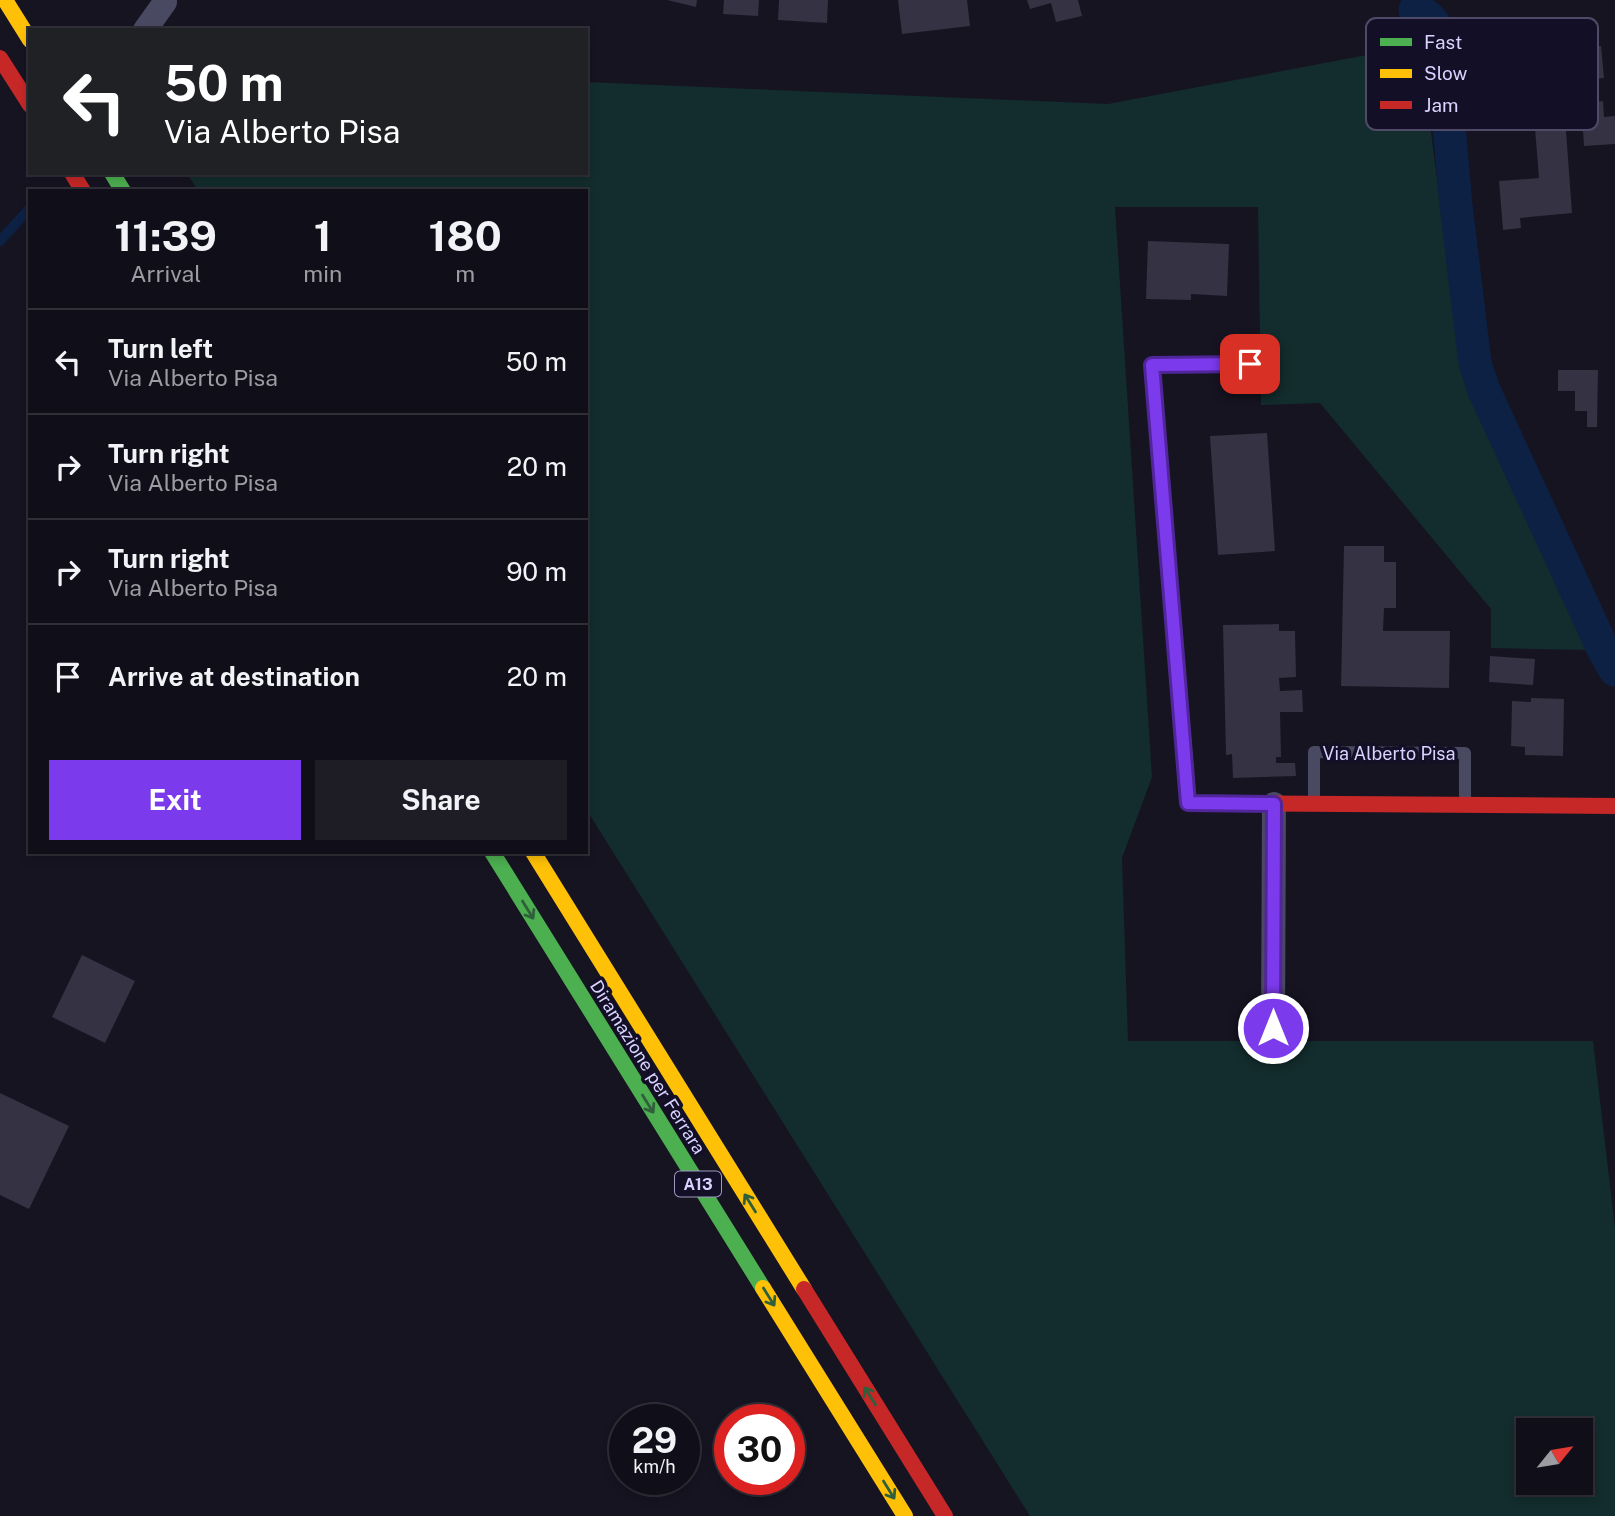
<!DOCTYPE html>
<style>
body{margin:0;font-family:"Public Sans",sans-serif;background:#1e1d26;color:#f1f3f6;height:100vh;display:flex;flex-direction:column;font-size:26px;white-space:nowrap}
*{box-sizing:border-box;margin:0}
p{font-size:23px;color:#9c9ca2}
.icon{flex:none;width:38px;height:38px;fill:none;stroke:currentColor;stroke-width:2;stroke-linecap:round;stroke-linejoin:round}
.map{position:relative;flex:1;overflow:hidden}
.sheet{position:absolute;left:28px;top:189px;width:560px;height:665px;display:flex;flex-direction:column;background:#100f19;border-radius:0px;box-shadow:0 4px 10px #0003,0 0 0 2px #302f38}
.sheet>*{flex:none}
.guide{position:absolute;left:28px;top:28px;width:560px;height:147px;border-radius:0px;box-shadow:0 4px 10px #0003,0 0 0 2px #302f38;background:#202124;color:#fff;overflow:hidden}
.needle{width:46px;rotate:60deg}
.fabs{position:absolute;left:1516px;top:1418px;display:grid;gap:14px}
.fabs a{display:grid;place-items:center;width:77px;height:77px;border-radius:0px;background:#100f19;box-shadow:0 4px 10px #0003,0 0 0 2px #302f38;font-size:35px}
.speed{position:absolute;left:609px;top:1404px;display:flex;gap:14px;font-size:35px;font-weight:700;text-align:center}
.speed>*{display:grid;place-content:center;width:91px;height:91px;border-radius:50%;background:#100f19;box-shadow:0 4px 10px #0003,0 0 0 2px #302f38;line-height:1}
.speed small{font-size:18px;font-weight:400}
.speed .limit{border:10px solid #d22;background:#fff;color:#111}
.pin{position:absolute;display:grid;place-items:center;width:60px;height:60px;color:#fff;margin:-30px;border-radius:14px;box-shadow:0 4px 10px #0006}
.me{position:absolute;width:77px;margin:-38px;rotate:0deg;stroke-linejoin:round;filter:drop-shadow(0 0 5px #0008)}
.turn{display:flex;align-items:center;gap:24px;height:147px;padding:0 21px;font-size:32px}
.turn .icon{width:91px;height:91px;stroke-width:2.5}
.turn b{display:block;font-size:49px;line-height:60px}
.eta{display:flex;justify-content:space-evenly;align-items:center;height:119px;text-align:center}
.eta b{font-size:42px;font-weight:700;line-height:49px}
.cta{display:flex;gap:14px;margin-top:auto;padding:14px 21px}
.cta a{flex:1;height:80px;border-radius:0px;background:#7c3aed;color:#fff;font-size:28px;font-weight:700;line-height:80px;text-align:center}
.cta a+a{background:#1e1d26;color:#f1f3f6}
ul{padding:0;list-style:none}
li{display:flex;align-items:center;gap:21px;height:105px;padding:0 21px;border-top:2px solid #302f38}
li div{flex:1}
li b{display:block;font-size:26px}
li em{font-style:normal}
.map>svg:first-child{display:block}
</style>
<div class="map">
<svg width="1615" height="1516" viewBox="0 0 1615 1516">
<rect width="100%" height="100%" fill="#161421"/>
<path fill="#132c2d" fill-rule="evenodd" d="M1420 45 1461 368 1588 650 1491 648V609L1320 403 1261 405 1258 207H1115L1152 777 1122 858 1128 1041H1593L1615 1228V1516H1030L586 809V191H198L187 173H586V82L1108 104ZM1528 1430H1580V1482H1528Z"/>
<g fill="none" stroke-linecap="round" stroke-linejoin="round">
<path stroke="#0d2144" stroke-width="10" d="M0 241 30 208"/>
<path stroke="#0d2144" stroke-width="33" d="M1415 10C1434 17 1438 27 1442 46L1456 205 1475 363 1483 388 1604 651 1615 670"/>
</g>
<path fill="#343243" d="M667 0H697L696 7Z
M724 0H759L758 16 723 14Z
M779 0H828L827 23 778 20Z
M898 0H967L970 26 902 34Z
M1027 0H1078L1082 16 1056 22 1051 3 1030 9Z
M1601 46 1604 78 1545 83 1543 50Z
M1603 101 1604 117 1615 116V144L1584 146 1583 130 1566 131 1572 213 1520 218 1521 228 1503 230 1499 181 1539 178 1534 116 1552 114 1551 105Z
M1148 241 1229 244 1227 296 1191 294V300L1146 299Z
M1558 370H1598L1597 427H1587V411H1575V391H1558Z
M1267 433 1275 551 1218 555 1210 436Z
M1344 546H1384V562H1396V608H1384L1383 631H1450L1449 688 1341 686Z
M1279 624V631H1295L1296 677 1279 678 1280 691 1302 690 1303 712H1280L1281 757H1276V763H1295L1296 776 1233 778 1232 754 1226 755 1223 625Z
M1490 656 1535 659 1533 685 1489 682Z
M1531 698 1564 699 1563 756 1525 755V747L1511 746 1512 701 1531 702Z
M82 955 135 981 105 1043 52 1017Z
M0 1093 69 1126 29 1209 0 1195Z"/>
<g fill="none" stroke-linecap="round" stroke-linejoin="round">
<path stroke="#4a4962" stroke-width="12" d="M1314 801V752L1465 753V804"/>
<path stroke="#4a4962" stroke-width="24" d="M145 30 165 2
M1273 1028 1274 804"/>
<path stroke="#4caf50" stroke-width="16" d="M112 173 123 191
M492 852 763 1288"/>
<path stroke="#ffc107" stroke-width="16" d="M5 0 30 40
M1186 774 1152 365 1250 364
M533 852 804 1289
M763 1288 905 1516"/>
<path stroke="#c62828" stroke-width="16" d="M0 58 30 105
M72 173 83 191
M1186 774 1188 803 1615 806
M804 1289 945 1516"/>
</g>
<defs><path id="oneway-shaft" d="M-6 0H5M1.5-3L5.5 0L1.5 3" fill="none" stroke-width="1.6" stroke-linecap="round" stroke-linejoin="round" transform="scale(1.75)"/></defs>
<g stroke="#305f3b">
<use href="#oneway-shaft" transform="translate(528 910) rotate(58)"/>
<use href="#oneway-shaft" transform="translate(648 1104) rotate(58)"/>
<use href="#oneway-shaft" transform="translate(750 1203) rotate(-122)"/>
<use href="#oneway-shaft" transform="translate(769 1297) rotate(58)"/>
<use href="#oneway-shaft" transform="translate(870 1396) rotate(-122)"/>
<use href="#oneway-shaft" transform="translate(889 1490) rotate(58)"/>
</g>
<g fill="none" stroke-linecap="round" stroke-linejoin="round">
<g stroke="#51269a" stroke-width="18">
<path id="route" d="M1250 364 1152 365 1188 803 1274 804 1273 1028"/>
</g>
<use href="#route" stroke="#7c3aed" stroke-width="12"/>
</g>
<g text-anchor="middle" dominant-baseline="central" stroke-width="7" stroke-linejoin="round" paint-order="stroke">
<rect fill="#130f26" stroke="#9e99be" stroke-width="2" x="675" y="1171.5" width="46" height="25" rx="5"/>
<g font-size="16" font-weight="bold" fill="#d9d4ff">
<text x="698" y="1184">A13</text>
</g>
<g font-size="18" fill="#d9d4ff" stroke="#130f26">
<text x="1389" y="753">Via Alberto Pisa</text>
<text transform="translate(648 1067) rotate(58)">Diramazione per Ferrara</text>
</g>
</g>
<rect x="1366" y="18" width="232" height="112" rx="10" fill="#130f26" stroke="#4e4a67" stroke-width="2"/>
<rect x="1380" y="38" width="32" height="8" fill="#4caf50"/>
<rect x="1380" y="69" width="32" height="9" fill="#ffc107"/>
<rect x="1380" y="101" width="32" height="8" fill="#c62828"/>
<g font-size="19" fill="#d9d4ff">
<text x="1424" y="49">Fast</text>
<text x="1424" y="80">Slow</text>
<text x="1424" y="112">Jam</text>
</g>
</svg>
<div class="fabs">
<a><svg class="needle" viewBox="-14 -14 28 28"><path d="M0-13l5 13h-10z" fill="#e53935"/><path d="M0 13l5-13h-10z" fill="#9c9ca2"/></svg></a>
</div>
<div class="speed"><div>29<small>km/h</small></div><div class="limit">30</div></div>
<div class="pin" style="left:1250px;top:364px;background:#d93025"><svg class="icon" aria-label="arrive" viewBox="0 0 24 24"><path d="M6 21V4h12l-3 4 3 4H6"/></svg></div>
<svg class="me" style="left:1273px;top:1028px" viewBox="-20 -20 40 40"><circle r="17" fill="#7c3aed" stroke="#fff" stroke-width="3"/><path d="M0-11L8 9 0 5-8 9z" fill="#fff"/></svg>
<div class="guide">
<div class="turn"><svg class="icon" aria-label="left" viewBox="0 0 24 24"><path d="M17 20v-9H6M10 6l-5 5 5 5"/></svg><div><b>50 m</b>Via Alberto Pisa</div></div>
</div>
<section class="sheet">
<div class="eta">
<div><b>11:39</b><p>Arrival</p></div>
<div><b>1</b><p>min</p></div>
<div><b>180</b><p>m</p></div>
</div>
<ul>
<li><svg class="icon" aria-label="left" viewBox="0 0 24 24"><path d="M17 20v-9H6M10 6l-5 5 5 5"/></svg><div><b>Turn left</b><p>Via Alberto Pisa</p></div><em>50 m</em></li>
<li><svg class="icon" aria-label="right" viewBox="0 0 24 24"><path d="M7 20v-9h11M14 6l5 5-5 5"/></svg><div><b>Turn right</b><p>Via Alberto Pisa</p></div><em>20 m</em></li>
<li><svg class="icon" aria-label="right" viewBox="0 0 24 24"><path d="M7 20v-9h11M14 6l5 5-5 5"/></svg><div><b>Turn right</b><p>Via Alberto Pisa</p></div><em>90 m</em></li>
<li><svg class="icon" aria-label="arrive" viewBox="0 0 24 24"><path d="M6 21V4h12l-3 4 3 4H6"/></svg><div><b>Arrive at destination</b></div><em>20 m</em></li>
</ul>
<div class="cta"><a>Exit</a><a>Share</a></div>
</section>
</div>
